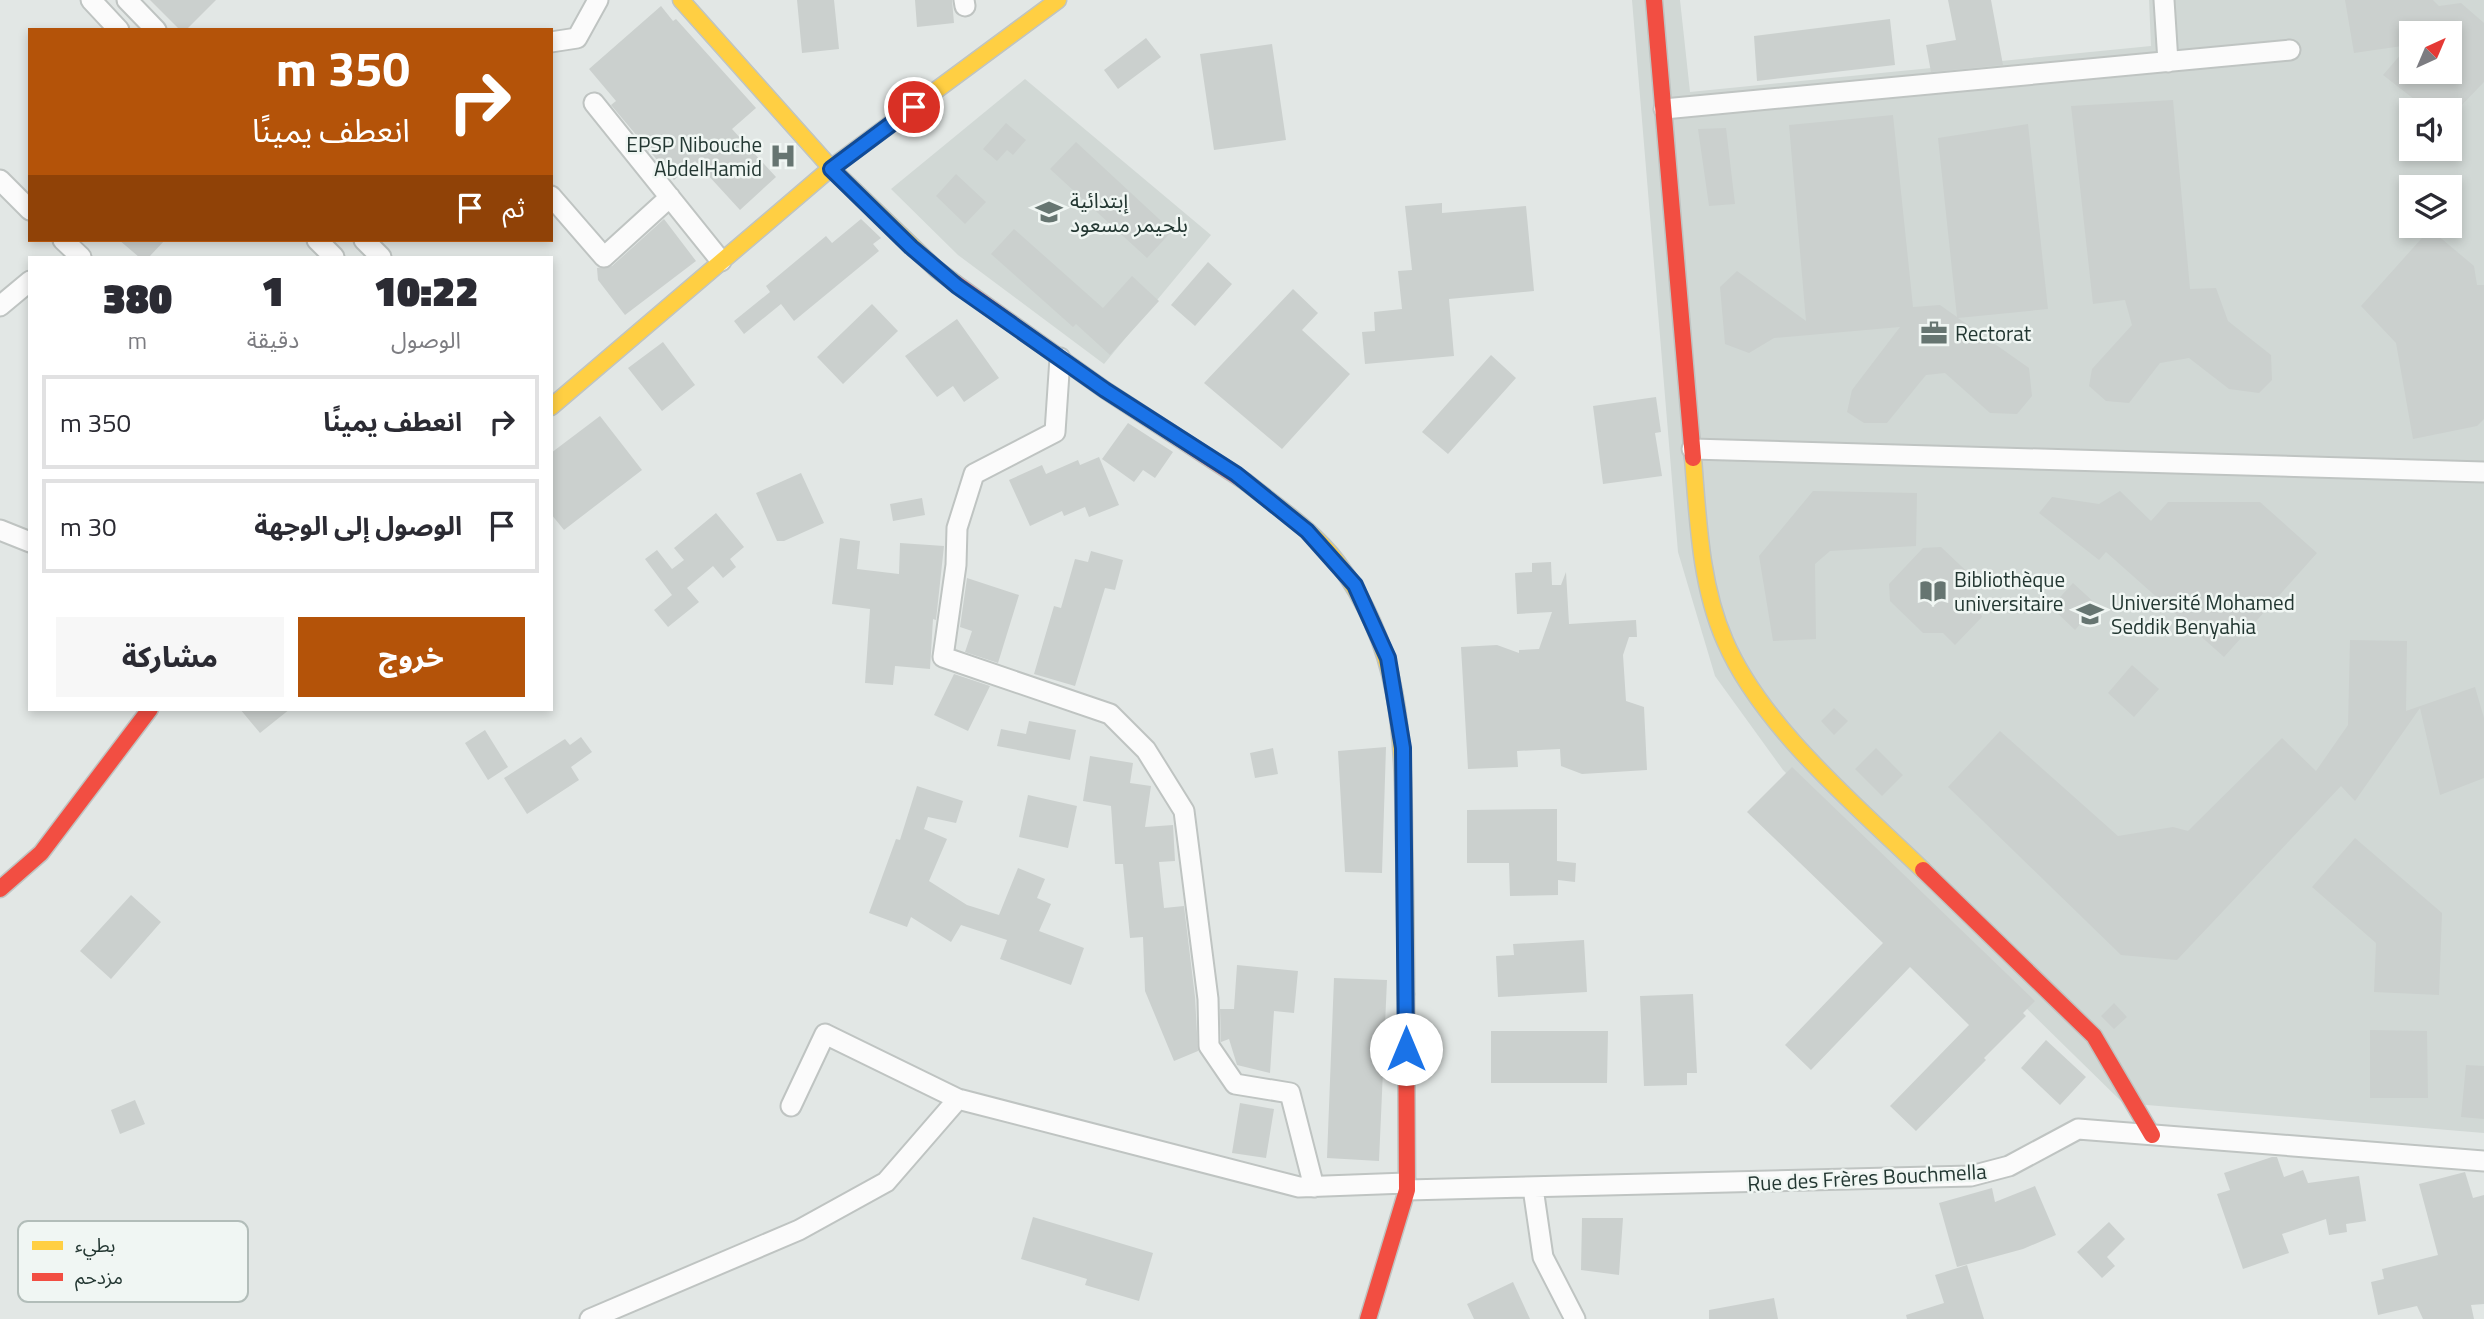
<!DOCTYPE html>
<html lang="ar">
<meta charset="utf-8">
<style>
body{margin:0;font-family:"Titillium Web","Noto Sans Arabic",sans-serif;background:#f7f7f7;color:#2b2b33;direction:rtl;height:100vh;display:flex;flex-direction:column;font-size:26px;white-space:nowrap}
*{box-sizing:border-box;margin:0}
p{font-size:23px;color:#7c7c81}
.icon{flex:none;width:38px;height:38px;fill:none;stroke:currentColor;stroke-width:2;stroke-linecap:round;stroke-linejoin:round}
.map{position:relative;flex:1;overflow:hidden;direction:ltr}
.details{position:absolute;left:28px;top:256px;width:525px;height:455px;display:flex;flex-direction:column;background:#fff;border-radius:0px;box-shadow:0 4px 10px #0003;direction:rtl}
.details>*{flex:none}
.banner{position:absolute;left:28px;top:28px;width:525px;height:214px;border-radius:0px;box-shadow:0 4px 10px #0003;direction:rtl;background:#b45309;color:#fff;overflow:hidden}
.needle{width:46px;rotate:44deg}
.fabs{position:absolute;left:2399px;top:21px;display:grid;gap:14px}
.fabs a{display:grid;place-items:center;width:63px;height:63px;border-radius:0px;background:#fff;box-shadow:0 4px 10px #0003;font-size:35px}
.pin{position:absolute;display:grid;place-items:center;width:60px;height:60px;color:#fff;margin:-30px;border:4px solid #fff;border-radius:50%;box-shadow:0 2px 7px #0007}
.me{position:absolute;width:77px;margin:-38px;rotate:0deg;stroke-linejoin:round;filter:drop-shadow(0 0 5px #0008)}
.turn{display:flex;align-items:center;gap:24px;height:147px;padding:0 28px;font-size:32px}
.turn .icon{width:91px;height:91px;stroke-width:2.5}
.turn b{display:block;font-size:49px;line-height:60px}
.then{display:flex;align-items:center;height:66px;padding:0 28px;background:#0003;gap:14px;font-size:26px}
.eta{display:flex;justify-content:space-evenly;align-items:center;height:119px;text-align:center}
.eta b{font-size:42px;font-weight:800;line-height:49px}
.button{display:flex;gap:14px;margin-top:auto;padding:14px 28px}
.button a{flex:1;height:80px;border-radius:0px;background:#b45309;color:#fff;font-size:28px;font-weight:800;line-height:80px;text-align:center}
.button a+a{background:#f7f7f7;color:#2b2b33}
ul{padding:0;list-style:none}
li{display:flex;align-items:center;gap:21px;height:94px;margin:0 14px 10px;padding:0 14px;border:4px solid #e1e1e2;border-radius:0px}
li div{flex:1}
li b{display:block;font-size:26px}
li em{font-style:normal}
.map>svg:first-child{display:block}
</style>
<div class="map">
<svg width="2484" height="1319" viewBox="0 0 2484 1319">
<rect width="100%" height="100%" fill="#e2e7e5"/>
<path fill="#d1d8d5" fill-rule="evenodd" d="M1632 0H1680L1690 92 2151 46 2149 0H2484V1133L2123 1103 1783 770 1715 676 1678 552ZM2412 33H2450V72H2412ZM2412 110H2450V149H2412ZM2412 187H2450V226H2412Z
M1025 79 1211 235 1104 364 958 255 891 189Z"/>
<path fill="#cbd0ce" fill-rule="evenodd" d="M150 0H216L186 30H180Z
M797 0H834L839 49 802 53Z
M915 0H952L954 23 917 27Z
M1948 0H1991L2003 65 1931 72 1926 45 1956 40Z
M2345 0H2433L2439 6 2461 3 2484 23V82L2457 110H2428L2383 75 2409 45 2354 53ZM2412 33H2450V72H2412Z
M661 6 673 21 676 19 756 108 732 129 776 177 740 210 695 161 674 180 611 105 616 101 589 69Z
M1890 19 1895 65 1757 81 1754 36Z
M1146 38 1161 57 1118 89 1104 70Z
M1272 44 1286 140 1214 150 1200 54Z
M2173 100 2190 289 2216 288 2228 321 2271 355 2272 380 2259 393 2229 389 2189 358 2160 363 2129 403 2106 401 2089 386 2092 369 2132 325 2125 300 2093 304 2071 106Z
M1893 115 1913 307 1940 305 1957 317 1938 138 2028 124 2048 309 1958 318 2029 368 2032 396 2017 414 1990 413 1945 373 1926 375 1887 423H1864L1847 412 1852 390 1900 327 1774 338 1749 353 1725 344 1720 287 1737 271 1806 321 1789 125Z
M1006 123 1026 140 1013 155 1007 150 997 161 983 149Z
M1726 128 1735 204 1709 206 1698 129Z
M1076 142 1172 231 1147 258 1050 169Z
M956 174 986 202 965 224 936 196Z
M1442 203V213L1526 206 1534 291 1449 299 1454 356 1365 364 1362 332 1375 331 1374 312 1402 309 1398 271 1412 270 1405 206Z
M664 219 696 261 625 315 598 280 597 268 612 266Z
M861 219 881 238 873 244 879 251 794 321 781 304 744 334 734 321 770 292 766 286 826 236 832 243Z
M1014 229 1103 308 1132 276 1159 301 1110 355 1076 324 1073 327 991 254Z
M2430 229 2474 266 2477 285H2484V419L2477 426 2413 439 2396 343 2361 306Z
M119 240H165L149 257H139Z
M1208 262 1232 284 1195 326 1171 305Z
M1293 289 1318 313 1302 330 1350 374 1282 449 1204 383Z
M872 304 898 331 843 384 817 357Z
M957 319 999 378 964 402 953 386 937 397 905 356Z
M663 342 695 385 662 411 628 368Z
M1491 355 1516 378 1448 454 1422 432Z
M1656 397 1661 432 1655 433 1662 476 1603 484 1593 406Z
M600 416 642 470 564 530 551 514V453Z
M1128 423 1173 452 1155 478 1143 470 1134 482 1102 459Z
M1099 457 1119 505 1089 517 1085 507 1064 516 1062 511 1030 526 1009 480 1042 465 1046 474 1078 460 1080 465Z
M801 473 824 523 784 541H777L756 493Z
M1813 491 1917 493 1916 546 1830 551 1815 564 1816 639 1773 641 1759 556Z
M2120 491 2151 521 2168 502H2260L2317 553 2224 657 2106 552 2099 560 2039 513 2052 497 2099 504Z
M922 498 925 515 893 521 890 504Z
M716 513 744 547 730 559 736 567 723 578 713 566 687 588 699 602 668 627 654 610 672 595 645 559 657 550 672 569 684 560 674 548Z
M840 538 860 541 857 569 899 574 900 543 944 546 936 620 933 619 930 669 895 666 893 685 865 683 870 609 832 604Z
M1941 547 1978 582 1976 600 1982 617 1955 645 1943 633H1923L1890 601 1889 584 1923 548Z
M1091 551 1123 560 1115 590 1105 588 1075 686 1034 674 1054 606 1061 608 1075 559 1088 562Z
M1551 562 1552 585H1561L1566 572 1569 624 1636 620 1637 637H1629L1623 655 1626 701 1644 707 1647 770 1582 774 1561 766 1560 749 1517 751 1518 767 1468 769 1461 647 1497 645 1519 653V650L1539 649 1552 612 1517 614 1515 573 1532 572V563Z
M967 578 1019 595 998 663 965 652 972 631 960 627Z
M2073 583 2097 605 2075 630 2051 607Z
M2350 640 2407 641 2406 711 2475 687 2484 718V778L2440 795 2420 708 2355 801 2341 786 2177 960 2121 955 1948 787 2000 731 2118 836 2173 827 2188 831 2282 738 2316 771 2348 725Z
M2132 665 2159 689 2134 717 2108 693Z
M954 674 990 686 968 731 934 715Z
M1834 708 1848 721 1834 735 1821 721Z
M240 709H290L260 733Z
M1029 721 1076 730 1070 760 997 746 1001 729 1026 734Z
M485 730 508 767 488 780 465 743Z
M581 737 592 752 571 767 579 780 527 814 504 778 565 739 570 745Z
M1386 747 1382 873 1345 872 1338 751Z
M1273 748 1278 774 1255 778 1250 753Z
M1876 748 1903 775 1882 796 1855 769Z
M1090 756 1133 763 1130 783 1151 786 1145 827 1173 825 1175 861 1159 862 1164 908 1184 906 1195 997 1198 1051 1174 1061 1145 991 1143 937 1130 938 1123 864H1115L1111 806 1083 801Z
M1792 767 2035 1001 2023 1013 2026 1016 1984 1058 1986 1060 1916 1131 1890 1106 1969 1025 1910 967 1811 1070 1785 1045 1883 943 1747 812Z
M917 786 963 801 956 823 928 817 924 829 947 839 929 881 967 905 999 915 1018 868 1045 879 1037 898 1051 904 1039 931 1084 948 1071 985 1000 959 1007 940 961 925 951 942 911 917 907 927 869 913 896 839 900 840Z
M1028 795 1077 806 1068 848 1019 837Z
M1557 809V861L1576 863 1575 882 1558 880V895L1510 896 1509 863H1467V810Z
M2355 838 2442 913 2439 995 2374 992 2376 943 2312 887Z
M131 895 161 922 111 979 80 951Z
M1584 940 1587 992 1498 997 1496 956 1514 955 1513 944Z
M1237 965 1298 971 1294 1013 1274 1011 1270 1073 1237 1065 1229 1039 1221 1042 1220 1009H1234Z
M1334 978 1387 980 1379 1161 1327 1158Z
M1693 994 1697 1073H1687V1085L1644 1086 1640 996Z
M2114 1003 2127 1017 2114 1029 2101 1016Z
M2370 1030 2427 1031 2428 1098H2370Z
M1491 1031H1608L1607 1083H1491Z
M2046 1040 2086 1077 2060 1105 2021 1068Z
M2466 1065 2484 1066V1119L2461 1117Z
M135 1100 145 1124 120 1134 111 1110Z
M1240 1103 1274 1109 1266 1158 1232 1153Z
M2272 1157H2277L2284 1177 2303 1170 2308 1183 2359 1176 2366 1221 2346 1224 2347 1232 2329 1235 2326 1219 2282 1234 2289 1253 2243 1269 2217 1194 2230 1190 2224 1173Z
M2465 1172 2473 1198 2484 1195V1304L2471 1305 2474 1319H2423L2417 1306 2378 1315 2371 1282 2384 1279 2382 1269 2438 1255 2419 1184Z
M2035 1186 2056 1235 2023 1249 1957 1267 1939 1203 1992 1188 1995 1202Z
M1033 1217 1153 1253 1139 1301 1085 1285 1087 1279 1021 1259Z
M1582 1218H1623L1619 1275 1581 1270Z
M2109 1222 2125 1239 2107 1257 2115 1266 2102 1278 2077 1252Z
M1967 1265 1984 1319H1907L1906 1315 1944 1303 1935 1275Z
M1513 1282 1530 1319H1474L1467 1304Z
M1774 1298 1778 1319H1709V1310Z"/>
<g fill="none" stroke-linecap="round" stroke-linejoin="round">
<g stroke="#bfc4c2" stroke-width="23">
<path id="street" d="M91 0 119 30
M127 0 156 30
M964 0 965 6
M2164 0 2168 62
M551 42 577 38 598 0
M594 103 721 261
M1664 109 2290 50
M0 180 30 210
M551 196 604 257 670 197
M63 240 81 257
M317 240 334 257
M364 240 381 257
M0 306 30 281
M1060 358 1055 432 974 474 957 528 956 565 943 657 1110 714 1146 750 1184 811 1208 999 1209 1046 1235 1084 1290 1093 1314 1187
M1692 449 2484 472
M0 530 30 542
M791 1106 825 1034 958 1099 1299 1187 1406 1183
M1533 1188 1543 1257 1575 1319
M1407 1190 1971 1176 2009 1166 2078 1129 2484 1161
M590 1319 799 1230 886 1182 958 1099"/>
</g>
<g stroke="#bfc4c2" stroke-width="19">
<path id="slow" d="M681 0 831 168 936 269 955 283
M551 407 831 168 1058 0
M1693 458C1698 519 1700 584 1725 641 1762 727 1856 805 1923 870
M1246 482C1276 506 1314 531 1337 562 1401 647 1403 734 1404 835 1405 888 1406 941 1406 994"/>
</g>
<g stroke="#bfc4c2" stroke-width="19">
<path id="jam" d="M1654 0 1693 458
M955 283 1105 390 1246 482
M1923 870 2094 1036 2152 1135
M0 889 41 853 150 709
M1368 1319 1407 1190 1406 994"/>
</g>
<use href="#street" stroke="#fbfbfb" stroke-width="19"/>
<use href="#slow" stroke="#ffcf43" stroke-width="16"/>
<use href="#jam" stroke="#f24e42" stroke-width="16"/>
</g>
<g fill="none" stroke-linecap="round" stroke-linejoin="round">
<g stroke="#114b97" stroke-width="18">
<path id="route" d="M914 107 831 169 911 247 957 286 1105 390 1236 474 1307 531 1355 585 1388 658 1403 748 1406 1049"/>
</g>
<use href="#route" stroke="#1a73e8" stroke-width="12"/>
</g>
<defs>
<g id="hospital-bare" transform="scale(2.1)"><path d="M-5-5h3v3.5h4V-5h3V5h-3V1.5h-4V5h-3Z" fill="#667571" stroke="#f0f6f3" stroke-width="2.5" paint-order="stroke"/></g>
<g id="school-bare" transform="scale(2.1)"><path d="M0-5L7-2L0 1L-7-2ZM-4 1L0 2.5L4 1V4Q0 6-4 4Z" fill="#667571" stroke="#f0f6f3" stroke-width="2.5" paint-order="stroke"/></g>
<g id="office-bare" transform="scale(2.1)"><path d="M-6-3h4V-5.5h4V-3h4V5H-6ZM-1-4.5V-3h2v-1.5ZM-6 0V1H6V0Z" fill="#667571" stroke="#f0f6f3" stroke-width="2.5" paint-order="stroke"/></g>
<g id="library-bare" transform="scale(2.1)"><path d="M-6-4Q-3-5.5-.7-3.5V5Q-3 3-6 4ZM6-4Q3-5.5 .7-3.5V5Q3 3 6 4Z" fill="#667571" stroke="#f0f6f3" stroke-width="2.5" paint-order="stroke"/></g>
<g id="university-bare" transform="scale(2.1)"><path d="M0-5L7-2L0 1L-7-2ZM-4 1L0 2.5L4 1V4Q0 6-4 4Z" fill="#667571" stroke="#f0f6f3" stroke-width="2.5" paint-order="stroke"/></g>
</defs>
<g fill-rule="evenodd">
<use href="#hospital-bare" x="783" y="156"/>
<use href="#school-bare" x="1049" y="212"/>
<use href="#office-bare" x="1934" y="333"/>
<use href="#library-bare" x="1933" y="591"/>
<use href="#university-bare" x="2090" y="614"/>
</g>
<g text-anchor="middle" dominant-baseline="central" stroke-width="5" stroke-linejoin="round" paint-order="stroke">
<g font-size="21" fill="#233732" stroke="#f0f6f3" text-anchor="start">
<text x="762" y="144" text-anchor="end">EPSP Nibouche<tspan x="762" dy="24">AbdelHamid</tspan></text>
<text x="1070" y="200">إبتدائية<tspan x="1070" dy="24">بلحيمر مسعود</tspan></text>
<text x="1955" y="333">Rectorat</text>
<text x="1954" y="579">Bibliothèque<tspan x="1954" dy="24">universitaire</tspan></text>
<text x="2111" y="602">Université Mohamed<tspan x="2111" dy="24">Seddik Benyahia</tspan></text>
</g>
<g font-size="21" fill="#233732" stroke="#f0f6f3">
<text transform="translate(1867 1177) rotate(-3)">Rue des Frères Bouchmella</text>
</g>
</g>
<rect x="18" y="1221" width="230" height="81" rx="10" fill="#f0f6f3" stroke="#b2bdb9" stroke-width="2"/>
<rect x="32" y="1241" width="31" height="9" fill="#ffcf43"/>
<rect x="32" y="1273" width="31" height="8" fill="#f24e42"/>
<g font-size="19" fill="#233732">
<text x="75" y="1252">بطيء</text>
<text x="75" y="1284">مزدحم</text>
</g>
</svg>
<div class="fabs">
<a><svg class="needle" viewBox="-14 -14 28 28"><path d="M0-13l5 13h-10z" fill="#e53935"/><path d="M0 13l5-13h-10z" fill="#7c7c81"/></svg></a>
<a><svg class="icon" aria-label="sound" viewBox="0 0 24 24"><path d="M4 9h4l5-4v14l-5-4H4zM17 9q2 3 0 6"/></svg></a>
<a><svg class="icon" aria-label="layers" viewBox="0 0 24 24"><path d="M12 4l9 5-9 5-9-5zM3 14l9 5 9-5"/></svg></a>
</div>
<div class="pin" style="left:914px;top:107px;background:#d93025"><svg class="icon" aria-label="arrive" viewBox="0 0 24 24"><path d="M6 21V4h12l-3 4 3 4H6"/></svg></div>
<svg class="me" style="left:1406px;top:1049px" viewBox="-20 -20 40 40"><circle r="19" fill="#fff"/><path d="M0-13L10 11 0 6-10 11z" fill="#1a73e8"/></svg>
<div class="banner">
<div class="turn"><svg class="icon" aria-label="right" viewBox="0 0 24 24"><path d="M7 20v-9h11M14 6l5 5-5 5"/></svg><div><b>350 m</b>انعطف يمينًا</div></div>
<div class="then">ثم<svg class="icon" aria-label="arrive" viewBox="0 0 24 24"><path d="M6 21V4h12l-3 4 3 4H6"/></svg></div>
</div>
<section class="details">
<div class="eta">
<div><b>10:22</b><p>الوصول</p></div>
<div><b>1</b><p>دقيقة</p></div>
<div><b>380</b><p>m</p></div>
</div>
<ul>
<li><svg class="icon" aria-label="right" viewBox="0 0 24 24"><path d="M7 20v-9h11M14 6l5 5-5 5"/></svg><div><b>انعطف يمينًا</b></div><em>350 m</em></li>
<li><svg class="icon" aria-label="arrive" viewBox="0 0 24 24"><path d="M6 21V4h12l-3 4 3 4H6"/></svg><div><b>الوصول إلى الوجهة</b></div><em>30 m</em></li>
</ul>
<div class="button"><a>خروج</a><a>مشاركة</a></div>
</section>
</div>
